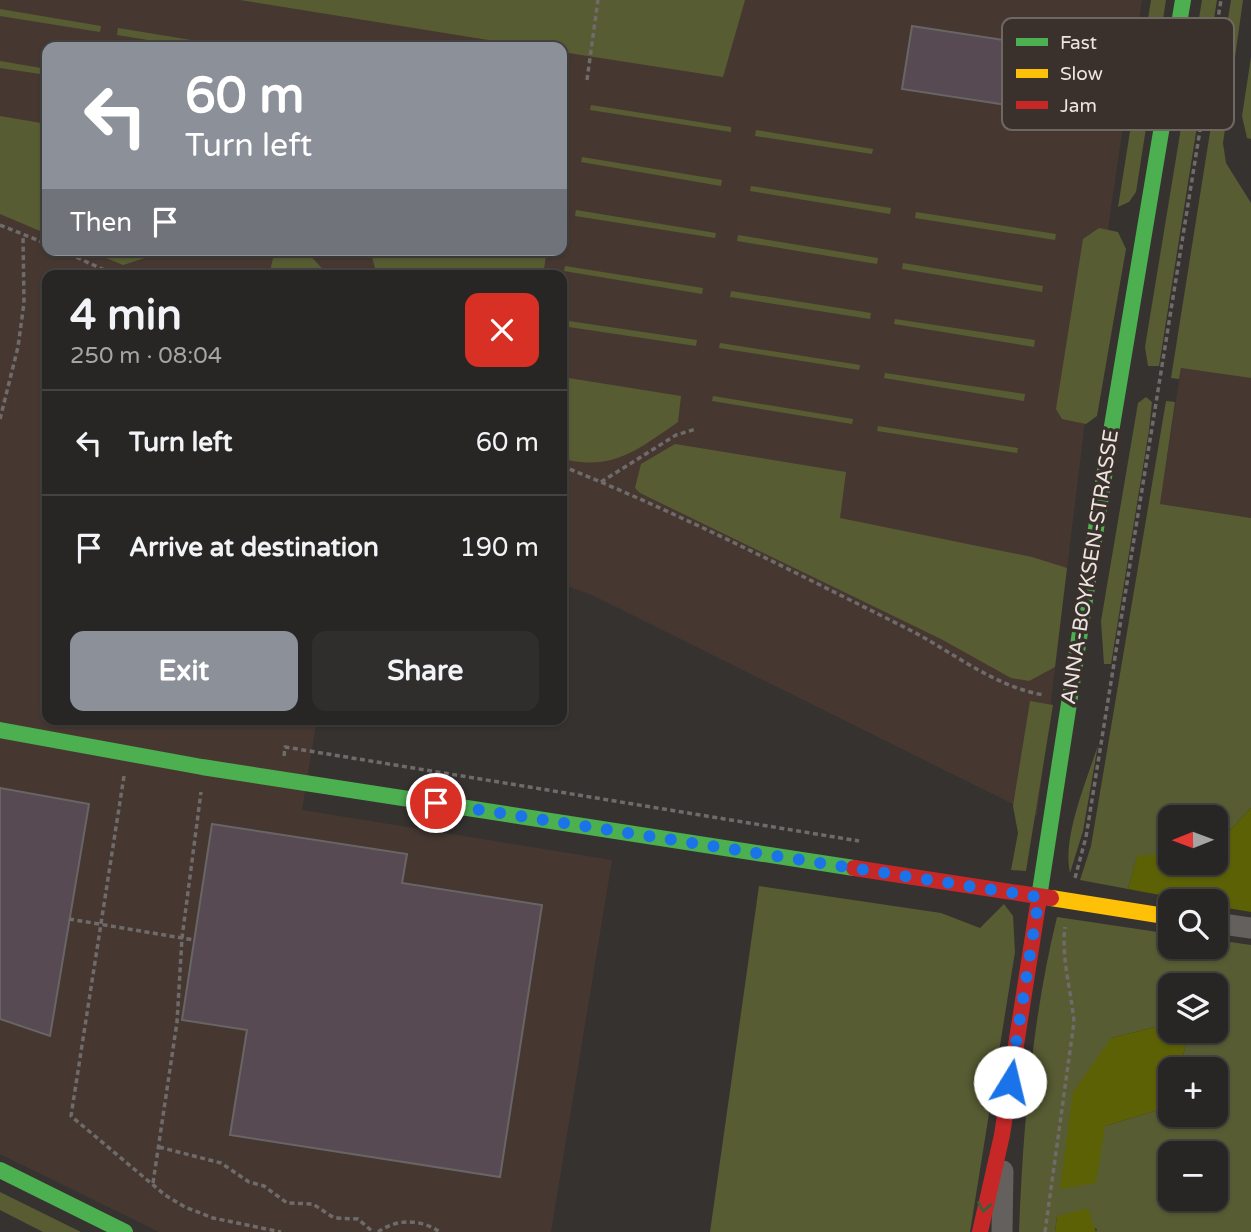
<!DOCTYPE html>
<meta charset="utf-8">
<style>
body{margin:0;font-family:"Varela Round",sans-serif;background:#302e2c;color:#f1f3f6;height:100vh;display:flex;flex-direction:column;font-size:26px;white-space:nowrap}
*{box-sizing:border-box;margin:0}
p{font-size:23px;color:#a5a5a6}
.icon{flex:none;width:38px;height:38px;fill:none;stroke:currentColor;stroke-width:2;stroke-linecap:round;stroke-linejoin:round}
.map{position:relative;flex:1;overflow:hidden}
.side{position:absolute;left:42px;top:270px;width:525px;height:455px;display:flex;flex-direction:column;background:#282624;border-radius:14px;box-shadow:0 2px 5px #0004,0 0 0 2px #444341}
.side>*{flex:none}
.guide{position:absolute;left:42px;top:42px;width:525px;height:214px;border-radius:14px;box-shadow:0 2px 5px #0004,0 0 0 2px #444341;background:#8c9099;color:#fff;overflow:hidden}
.needle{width:46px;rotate:269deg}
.fabs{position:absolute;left:1158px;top:805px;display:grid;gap:14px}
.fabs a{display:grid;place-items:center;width:70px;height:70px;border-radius:14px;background:#282624;box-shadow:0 2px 5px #0004,0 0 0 2px #444341;font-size:35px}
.pin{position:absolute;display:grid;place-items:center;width:60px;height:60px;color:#fff;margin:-30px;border:4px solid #fff;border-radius:50%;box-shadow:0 2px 7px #0007}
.me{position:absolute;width:77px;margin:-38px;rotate:9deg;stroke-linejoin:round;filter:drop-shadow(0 0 5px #0008)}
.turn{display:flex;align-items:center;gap:24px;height:147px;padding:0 28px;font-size:32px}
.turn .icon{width:91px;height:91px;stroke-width:2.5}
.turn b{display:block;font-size:49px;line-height:60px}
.then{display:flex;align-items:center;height:66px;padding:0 28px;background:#0003;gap:14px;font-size:26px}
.round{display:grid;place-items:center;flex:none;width:74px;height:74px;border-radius:14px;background:#302e2c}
.head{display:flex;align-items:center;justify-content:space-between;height:119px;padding:0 28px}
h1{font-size:42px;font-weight:800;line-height:52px}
.cta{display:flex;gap:14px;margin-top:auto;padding:14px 28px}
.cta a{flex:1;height:80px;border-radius:14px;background:#8c9099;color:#fff;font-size:28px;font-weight:800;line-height:80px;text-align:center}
.cta a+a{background:#302e2c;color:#f1f3f6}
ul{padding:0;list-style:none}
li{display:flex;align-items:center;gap:21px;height:105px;padding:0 28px;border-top:2px solid #444341}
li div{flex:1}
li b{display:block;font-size:26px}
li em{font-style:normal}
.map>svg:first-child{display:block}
</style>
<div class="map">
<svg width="1251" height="1232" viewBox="0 0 1251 1232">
<rect width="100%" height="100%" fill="#363230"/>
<path fill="#463831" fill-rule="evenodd" d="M0 0H1142L1111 207 1037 816 592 595 562 584V275H47V719H317L302 810 612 860 551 1232H159L0 1154ZM47 47H562V250H47Z
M1181 368 1251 378V518L1160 504Z"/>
<path fill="#585c33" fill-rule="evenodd" d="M240 0H745L723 77 562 52V47H532Z
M1151 0H1166L1136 192 1129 202 1118 207Z
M1202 0H1217L1159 366H1148L1145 347Z
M1231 0H1243L1223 143 1226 163 1251 203V378L1181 368 1179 379 1171 378Z
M0 9 101 26 100 32 0 16Z
M118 28 234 47H191L117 35Z
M1251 57V139L1247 138 1242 116Z
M0 61 47 69V75L0 68Z
M591 105 731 127V132L590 110Z
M0 116 47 124V234L0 214Z
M756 130 873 149 872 154 755 136Z
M582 157 722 180 721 186 581 162Z
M751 186 891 208 890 214 750 191Z
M576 210 716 233 715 238 575 216Z
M916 212 1056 234 1055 240 915 218Z
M1099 228 1118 232 1126 249 1097 416 1086 424 1062 419 1056 409 1083 239Z
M738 235 878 258 877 264 737 241Z
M87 250H170L123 265Z
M275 250 307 252 328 275H269Z
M370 250H547L543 275H377Z
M903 263 1043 286 1042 292 902 269Z
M565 266 703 288 702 294 564 271Z
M731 291 871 313 870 319 730 297Z
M895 319 1035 340 1034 347 894 324Z
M562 320 697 340 696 346 562 326Z
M720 343 860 365 859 370 719 348Z
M885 373 1025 394 1024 401 884 378Z
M562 377 681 396 678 422C637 450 614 471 562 459Z
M713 396 853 419 852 424 712 401Z
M1146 397 1152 402 1149 430 1111 664H1104L1101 621 1138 403Z
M1166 401 1175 402 1160 504 1251 518V808L1216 845V817H1171V852L1137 857 1128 889 1080 880 1091 846Z
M878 426 1018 448 1017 453 877 431Z
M675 444 846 472 840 518 1032 557 1067 568 1055 667 1029 681 1011 678 941 639 640 493 635 488 641 464Z
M1030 701 1053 705 1026 871 1011 870 1018 833 1013 806Z
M1098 745 1083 831 1070 873C1062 837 1087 780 1098 745Z
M759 886 941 913 980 928 1004 904 1013 916 1015 952 970 1232H710Z
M1057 917 1171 934V947H1216V940L1251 945V1232H1096L1097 1229 1057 1216 1055 1232H1019C1023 1127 1032 1020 1057 917ZM1171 985H1216V1031H1190L1179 1069H1216V1115H1171V1099L1168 1107 1105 1126 1111 1038 1171 1023ZM1171 1153H1216V1199H1171Z
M0 1192 81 1232H43L0 1210Z"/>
<path fill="#5c6106" d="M1251 808V912L1216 906V901H1192L1128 889 1137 856 1171 852V863H1216V845Z
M1171 1023V1031H1190L1179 1069H1171L1168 1107 1105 1126 1096 1183 1060 1189 1073 1092 1111 1038Z
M1088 1208 1096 1232H1055L1057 1216Z"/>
<path fill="#584a53" stroke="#696566" stroke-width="2" d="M912 26 1069 50 1059 113 902 89Z
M0 788 89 804 50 1036 0 1019Z
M212 824 407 854 402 883 542 905 500 1177 230 1135 247 1030 182 1020Z"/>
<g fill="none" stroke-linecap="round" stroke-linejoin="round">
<path stroke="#6e6b6a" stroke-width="3.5" stroke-dasharray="5 3.5" stroke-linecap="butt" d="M587 80 598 0
M0 225 47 244
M61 250 115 275
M0 419 18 347 24 303 23 235
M562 466C679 513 792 571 906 628 950 650 994 687 1044 695
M601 482 676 435 696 429
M284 756 285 747 859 841
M124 776 71 1116 165 1195 185 1207 213 1218 281 1232
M1075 878 1086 837 1221 0
M69 919 194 940
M159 1147 221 1163 249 1182 264 1186 287 1203 313 1204 334 1218 358 1219 373 1232
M153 1183 177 1022 182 938 201 792
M378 1232C398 1218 420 1219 440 1232
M1045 1232 1074 1022C1071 989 1061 958 1065 927"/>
<path stroke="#64605e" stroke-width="21" d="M1216 923 1251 928
M1002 1232 1003 1171"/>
<path stroke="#4caf50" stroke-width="16" d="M0 730 202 767 854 868
M1038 904 1110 438 1183 0
M0 1170 125 1232"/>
<path stroke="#ffc107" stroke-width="16" d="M1051 898 1171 917"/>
<path stroke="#c62828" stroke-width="16" d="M854 868 1051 898
M980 1232 1002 1135 1038 904"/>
</g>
<defs><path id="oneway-chevron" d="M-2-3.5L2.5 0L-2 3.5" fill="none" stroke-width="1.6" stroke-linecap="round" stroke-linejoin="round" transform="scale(1.75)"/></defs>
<use stroke="#405d39" href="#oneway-chevron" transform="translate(984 1207) rotate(100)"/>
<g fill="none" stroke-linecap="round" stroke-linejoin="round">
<path stroke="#1a73e8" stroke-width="12" stroke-dasharray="0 21.6" d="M436 803 1039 897 1010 1082"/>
</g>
<g text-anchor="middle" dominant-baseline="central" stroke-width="7" stroke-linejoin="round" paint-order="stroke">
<g font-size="21" fill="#ebe4e1" stroke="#3a312c">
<text transform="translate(1090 567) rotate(-81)">ANNA-BOYKSEN-STRASSE</text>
</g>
</g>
<rect x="1002" y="18" width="232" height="112" rx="10" fill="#3a312c" stroke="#6f6762" stroke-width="2"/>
<rect x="1016" y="38" width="32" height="8" fill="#4caf50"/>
<rect x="1016" y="69" width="32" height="9" fill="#ffc107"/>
<rect x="1016" y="101" width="32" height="8" fill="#c62828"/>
<g font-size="19" fill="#ebe4e1">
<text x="1060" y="49">Fast</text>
<text x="1060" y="80">Slow</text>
<text x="1060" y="112">Jam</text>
</g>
</svg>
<div class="fabs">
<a><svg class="needle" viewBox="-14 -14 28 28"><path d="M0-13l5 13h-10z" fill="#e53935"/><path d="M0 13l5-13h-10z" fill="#a5a5a6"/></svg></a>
<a><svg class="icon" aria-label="search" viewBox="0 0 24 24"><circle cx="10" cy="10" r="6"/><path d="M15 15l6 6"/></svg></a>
<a><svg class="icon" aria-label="layers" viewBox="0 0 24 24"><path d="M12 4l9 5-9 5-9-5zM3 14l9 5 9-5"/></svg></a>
<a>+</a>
<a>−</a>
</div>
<div class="pin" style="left:436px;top:803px;background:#d93025"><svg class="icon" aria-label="arrive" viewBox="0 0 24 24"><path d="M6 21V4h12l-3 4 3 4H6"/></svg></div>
<svg class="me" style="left:1010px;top:1082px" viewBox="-20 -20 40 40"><circle r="19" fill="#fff"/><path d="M0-13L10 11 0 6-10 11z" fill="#1a73e8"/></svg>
<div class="guide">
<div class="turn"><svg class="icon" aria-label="left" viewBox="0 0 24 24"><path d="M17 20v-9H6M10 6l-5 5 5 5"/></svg><div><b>60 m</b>Turn left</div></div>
<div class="then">Then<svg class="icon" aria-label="arrive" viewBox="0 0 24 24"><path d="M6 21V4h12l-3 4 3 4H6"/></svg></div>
</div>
<section class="side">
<div class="head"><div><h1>4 min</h1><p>250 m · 08:04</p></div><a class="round" style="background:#d93025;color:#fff"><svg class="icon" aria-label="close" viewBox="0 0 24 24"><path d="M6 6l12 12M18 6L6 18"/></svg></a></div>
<ul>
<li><svg class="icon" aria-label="left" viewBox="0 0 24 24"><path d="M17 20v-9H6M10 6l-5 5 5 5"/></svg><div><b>Turn left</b></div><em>60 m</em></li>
<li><svg class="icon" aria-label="arrive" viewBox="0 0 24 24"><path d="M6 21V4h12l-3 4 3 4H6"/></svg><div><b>Arrive at destination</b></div><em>190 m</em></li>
</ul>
<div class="cta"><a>Exit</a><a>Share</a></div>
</section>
</div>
